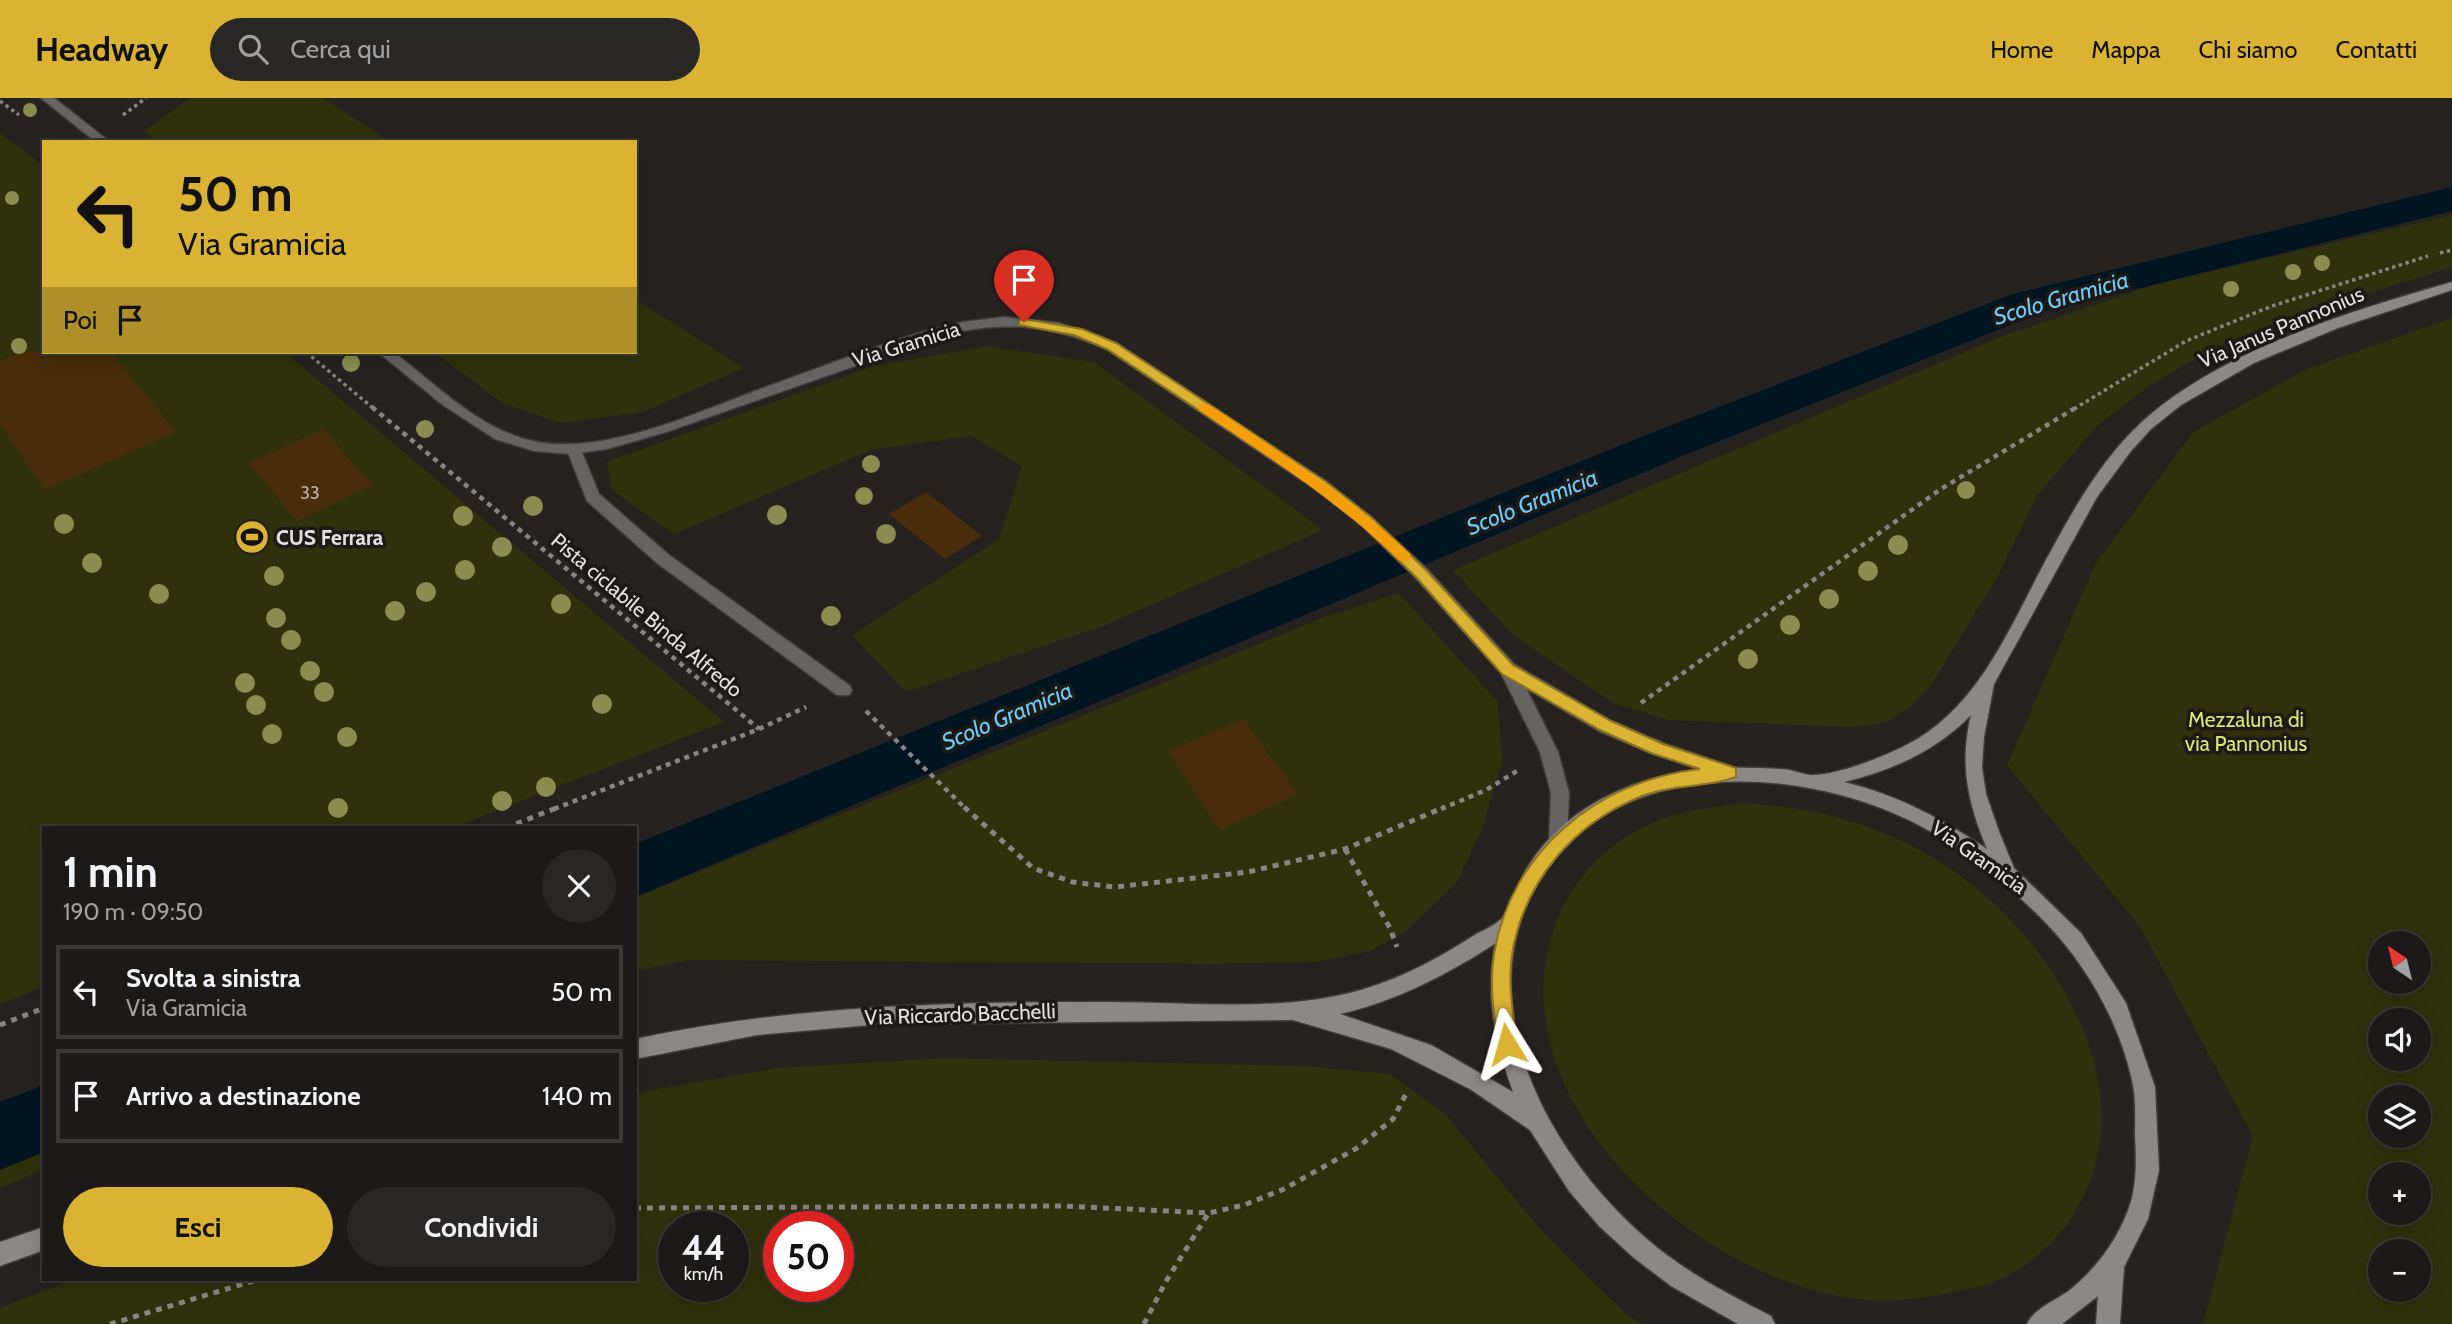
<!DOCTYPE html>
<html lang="it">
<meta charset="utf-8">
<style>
body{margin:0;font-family:Cabin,sans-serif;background:#292725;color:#f1f3f6;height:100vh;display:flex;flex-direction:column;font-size:26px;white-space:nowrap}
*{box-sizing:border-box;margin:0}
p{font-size:23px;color:#a0a1a2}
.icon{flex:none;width:38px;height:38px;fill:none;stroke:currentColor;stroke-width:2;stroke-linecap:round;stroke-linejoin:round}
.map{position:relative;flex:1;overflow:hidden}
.panel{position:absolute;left:42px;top:728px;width:595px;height:455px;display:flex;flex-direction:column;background:#1c1a18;border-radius:0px;box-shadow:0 4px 18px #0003,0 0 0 2px #3a3837}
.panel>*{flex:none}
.hud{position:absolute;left:42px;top:42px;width:595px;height:214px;border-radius:0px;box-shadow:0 4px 18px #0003,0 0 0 2px #3a3837;background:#dab333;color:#111;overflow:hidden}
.needle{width:46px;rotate:325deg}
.fabs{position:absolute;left:2368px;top:833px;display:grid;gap:14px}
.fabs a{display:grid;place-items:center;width:63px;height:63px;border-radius:50%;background:#1c1a18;box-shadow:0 4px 18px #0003,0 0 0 2px #3a3837;font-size:35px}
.speed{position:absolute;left:658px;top:1113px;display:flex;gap:14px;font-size:35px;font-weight:700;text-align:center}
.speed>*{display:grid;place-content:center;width:91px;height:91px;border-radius:50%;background:#1c1a18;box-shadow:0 4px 18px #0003,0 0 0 2px #3a3837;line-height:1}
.speed small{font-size:18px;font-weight:400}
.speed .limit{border:10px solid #d22;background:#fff;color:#111}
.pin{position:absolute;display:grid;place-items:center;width:60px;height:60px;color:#fff;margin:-72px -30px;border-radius:50% 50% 50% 0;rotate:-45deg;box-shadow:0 0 7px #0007}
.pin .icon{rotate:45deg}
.me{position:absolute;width:77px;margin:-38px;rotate:352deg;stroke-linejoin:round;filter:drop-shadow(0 0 5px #0008)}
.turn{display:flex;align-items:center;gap:24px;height:147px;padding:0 21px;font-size:32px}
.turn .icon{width:91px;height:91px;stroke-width:2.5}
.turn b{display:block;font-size:49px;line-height:60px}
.then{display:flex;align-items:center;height:66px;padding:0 21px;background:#0003;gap:14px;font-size:26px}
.round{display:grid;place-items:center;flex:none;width:74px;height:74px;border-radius:37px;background:#292725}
.summary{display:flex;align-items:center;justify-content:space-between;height:119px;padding:0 21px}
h1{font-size:42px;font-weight:700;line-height:52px}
.cta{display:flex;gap:14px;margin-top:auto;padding:14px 21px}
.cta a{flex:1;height:80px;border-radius:42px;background:#dab333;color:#111;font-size:28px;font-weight:700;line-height:80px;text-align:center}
.cta a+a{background:#292725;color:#f1f3f6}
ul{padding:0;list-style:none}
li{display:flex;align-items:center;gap:21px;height:94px;margin:0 14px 10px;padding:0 7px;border:4px solid #3a3837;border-radius:0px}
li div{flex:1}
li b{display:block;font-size:26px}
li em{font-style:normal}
header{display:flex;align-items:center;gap:42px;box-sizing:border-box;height:98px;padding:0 35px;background:#dab333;color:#111}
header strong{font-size:33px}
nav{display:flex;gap:38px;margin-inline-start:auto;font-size:24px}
.search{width:490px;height:63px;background:#292725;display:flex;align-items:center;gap:18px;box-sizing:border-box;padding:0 24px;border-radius:38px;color:#a0a1a2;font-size:26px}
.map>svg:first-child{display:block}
</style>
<header>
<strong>Headway</strong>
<div class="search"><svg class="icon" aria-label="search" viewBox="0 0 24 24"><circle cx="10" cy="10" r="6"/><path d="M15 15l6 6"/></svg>Cerca qui</div>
<nav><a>Home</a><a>Mappa</a><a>Chi siamo</a><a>Contatti</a></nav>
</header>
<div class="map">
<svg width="2452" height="1226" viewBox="0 0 2452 1226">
<rect width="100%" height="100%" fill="#262220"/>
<path fill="#2e310b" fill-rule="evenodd" d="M190 0H323L391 44H158L144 33Z
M0 35 44 68V254H285L724 624 452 730H44V889L0 906Z
M2452 117V169L2278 224 2213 250 2149 288 2097 328 2037 398 1998 478 1930 589 1909 610 1885 625 1854 629 1668 622 1613 605 1514 538 1453 472 2000 239 2157 186Z
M635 201 744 270 643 314 561 325 502 305 434 254H635Z
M2452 220V1226H2203L2253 1038 2140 829 2007 667 2095 467 2193 334 2307 271ZM2380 845H2418V884H2380ZM2418 922V961H2380V922ZM2380 999H2418V1038H2380ZM2380 1076H2418V1115H2380ZM2418 1153V1192H2380V1153Z
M986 248 1094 264 1323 432 1103 528 906 594 852 537 999 441 1022 368 971 338 871 352 674 436 613 393 606 364 875 268Z
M1399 495 1498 604 1502 663 1482 732 1457 784 1405 834 1370 853 1316 864 1215 866 689 862 635 873V800L1322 520Z
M1741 705C1803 708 1861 721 1916 750 2038 813 2159 985 2072 1119 2052 1151 2011 1183 1974 1190 1932 1199 1893 1207 1850 1200 1695 1178 1495 1003 1554 830 1571 780 1610 741 1660 722 1686 712 1714 709 1741 705Z
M943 960 1306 968 1390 976 1445 1016 1541 1132 1625 1215 1642 1226H0V1210L74 1181H635V995L778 970ZM674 1129H733V1188H674ZM779 1129H838V1188H779Z
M44 1044V1072L0 1090V1062Z"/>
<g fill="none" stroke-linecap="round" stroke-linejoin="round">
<path fill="#001521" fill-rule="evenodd" d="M2452 89V113L2043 214 1685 357 635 799V746L1651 335 2013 196Z
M44 987V1054L0 1072V1004Z"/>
</g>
<path fill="#492c0a" d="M24 254H111L176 334 45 392 0 326V263Z
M323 331 373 387 297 423 249 365Z
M926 394 944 408 982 438 945 461 889 416Z
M1244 621 1298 696 1220 732 1168 653Z"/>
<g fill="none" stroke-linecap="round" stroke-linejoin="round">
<g stroke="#403d3b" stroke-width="3">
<path id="service" d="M574 347 581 352 599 396 669 457 849 587 852 592 849 597H837L657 465 587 403 567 352Z"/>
</g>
<g stroke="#403d3b" stroke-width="3">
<path id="minor" d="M41 0H54L110 44H96Z
M1004 219 1059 225 1116 245 1325 383 1371 419 1427 471 1514 566 1611 623 1663 645 1736 670 1739 675 1736 680H1724L1651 655 1599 633 1526 590 1558 654 1569 695 1567 743 1565 749 1558 751 1551 749 1549 743 1551 695 1540 654 1501 575 1415 479 1361 427 1315 391 1106 251C1048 226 1007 223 946 236L666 334 607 351 571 356 534 353 495 341 443 307 378 254H393C433 284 473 325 521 340 591 363 691 317 758 292 811 273 864 252 919 235L963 224Z"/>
</g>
<g stroke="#403d3b" stroke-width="3">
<path id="secondary" d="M2452 184V192L2338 230 2254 265 2181 307 2151 331 2131 353 2097 399 1994 586 1984 639 1982 669 1986 696 2000 736 2014 770 2081 835 2126 905 2155 989 2159 1072 2148 1121 2124 1169 2120 1226H2096L2098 1198 2062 1226H2027C2034 1210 2057 1202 2070 1192 2099 1168 2122 1136 2132 1100 2137 1078 2136 1058 2135 1036 2135 1020 2136 1003 2133 987 2121 928 2089 870 2047 826 2014 792 1981 765 1941 740 1838 674 1648 651 1560 754 1452 880 1540 1050 1648 1142 1685 1174 1728 1196 1771 1218L1775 1226H1738L1671 1188 1634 1160 1599 1128 1569 1093 1530 1032 1470 991 1391 951 1293 922 882 926 757 937 635 961V941C789 908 943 904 1100 904 1186 903 1281 916 1364 891 1405 879 1442 858 1478 835 1486 831 1499 825 1504 818 1512 808 1520 783 1527 770 1552 730 1589 703 1633 687 1681 669 1730 668 1780 671 1791 671 1801 676 1811 677 1837 678 1895 655 1919 640 1986 598 2015 517 2052 451 2077 405 2105 357 2144 322 2225 251 2350 213 2452 184ZM1971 617C1959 666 1968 705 1987 751 1944 722 1896 696 1844 684 1893 672 1936 653 1971 617ZM1496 845C1484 897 1496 946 1513 994L1431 947 1340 916C1397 903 1448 876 1496 845Z
M44 1129V1152L0 1168V1144Z"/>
</g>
<path stroke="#888483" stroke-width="3.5" stroke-dasharray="3.5 3.5" stroke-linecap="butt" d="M0 3 19 17
M123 17 146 0
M2440 155 2452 152
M306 254 374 311
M2074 311 2186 243 2272 208 2428 158"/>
<path stroke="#888483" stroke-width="4.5" stroke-dasharray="5 5" stroke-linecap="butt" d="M372 309 759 631
M1641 605 1941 391 2077 309
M866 613 966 711
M554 711 759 631 806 609
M1441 711 1486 692 1517 673"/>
<path stroke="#888483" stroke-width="5" stroke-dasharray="6 6" stroke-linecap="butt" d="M964 709 1033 770 1072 784 1115 789 1248 774 1345 751 1445 709
M505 730 559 709
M1345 751 1390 830 1397 849
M0 927 44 910
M635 1110 1064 1108 1209 1115 1244 1107 1284 1091 1357 1050 1393 1021 1408 992
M110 1226 260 1181
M1144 1226 1165 1185 1208 1116"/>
<use href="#service" fill="#666463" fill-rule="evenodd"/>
<use href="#minor" fill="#666463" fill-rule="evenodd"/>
<use href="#secondary" fill="#8b8887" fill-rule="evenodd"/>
</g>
<g fill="#8a8d4f">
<circle cx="30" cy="12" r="7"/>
<circle cx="12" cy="100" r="7"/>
<circle cx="2322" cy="165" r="8"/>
<circle cx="2293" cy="174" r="8"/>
<circle cx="2231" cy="191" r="8"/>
<circle cx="19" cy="248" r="8"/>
<circle cx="351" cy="265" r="9"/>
<circle cx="425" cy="331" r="9"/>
<circle cx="871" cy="366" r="9"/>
<circle cx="1966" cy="392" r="9"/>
<circle cx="864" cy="398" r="9"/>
<circle cx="533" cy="408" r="10"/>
<circle cx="777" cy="417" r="10"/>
<circle cx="463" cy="418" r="10"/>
<circle cx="64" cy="426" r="10"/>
<circle cx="886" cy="436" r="10"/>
<circle cx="1898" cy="447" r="10"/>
<circle cx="502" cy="449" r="10"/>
<circle cx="92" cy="465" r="10"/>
<circle cx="465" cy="472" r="10"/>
<circle cx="1868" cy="473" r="10"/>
<circle cx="274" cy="478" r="10"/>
<circle cx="426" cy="494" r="10"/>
<circle cx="159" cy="496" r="10"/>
<circle cx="1829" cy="501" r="10"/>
<circle cx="561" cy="506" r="10"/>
<circle cx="395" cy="513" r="10"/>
<circle cx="831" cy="518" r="10"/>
<circle cx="276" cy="520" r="10"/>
<circle cx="1790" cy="527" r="10"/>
<circle cx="291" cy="542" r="10"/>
<circle cx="1748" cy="561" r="10"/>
<circle cx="310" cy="573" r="10"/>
<circle cx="245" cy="585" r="10"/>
<circle cx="324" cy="594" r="10"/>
<circle cx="602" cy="606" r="10"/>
<circle cx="256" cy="607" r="10"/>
<circle cx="272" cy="636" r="10"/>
<circle cx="347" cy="639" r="10"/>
<circle cx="546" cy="689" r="10"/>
<circle cx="502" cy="703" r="10"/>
<circle cx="338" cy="710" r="10"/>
</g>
<path fill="#dab333" stroke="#8e7421" stroke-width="2" d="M1024 221 1082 231 1116 245 1325 383 1371 419 1426 472 1513 567 1611 623 1663 646 1736 670V679C1706 690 1673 686 1642 698 1574 725 1524 783 1512 856 1508 886 1513 916 1517 946L1514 952 1507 955 1501 952 1498 946C1494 916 1489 886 1494 856 1511 752 1599 682 1700 671L1651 655 1600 632 1502 576 1416 479 1361 426 1315 390 1107 251 1074 237 1019 227V222Z"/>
<path fill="#f59e0b" d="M1199 306H1208C1279 353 1348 398 1410 456V463H1400C1339 404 1269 359 1199 312Z"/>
<defs>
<g id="stadium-disc" transform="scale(1.75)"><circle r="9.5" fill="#dab333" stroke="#1c1917"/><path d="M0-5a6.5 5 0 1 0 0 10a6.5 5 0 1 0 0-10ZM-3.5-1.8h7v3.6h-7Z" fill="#111"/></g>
</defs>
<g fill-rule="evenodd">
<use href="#stadium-disc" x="252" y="439"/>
</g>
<g text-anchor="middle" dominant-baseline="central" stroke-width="7" stroke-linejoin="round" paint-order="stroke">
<g font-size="18" fill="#bcb3aa">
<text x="310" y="395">33</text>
</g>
<g font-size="21" fill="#e3e0df" stroke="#1c1917">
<text transform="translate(2281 229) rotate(-23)">Via Janus Pannonius</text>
<text transform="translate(906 246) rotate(-17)">Via Gramicia</text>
<text transform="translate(647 517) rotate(40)">Pista ciclabile Binda Alfredo</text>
<text transform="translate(1979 759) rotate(35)">Via Gramicia</text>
<text transform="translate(960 916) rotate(-2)">Via Riccardo Bacchelli</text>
</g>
<g font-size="21" font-weight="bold" fill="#e3e0df" stroke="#1c1917" text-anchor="start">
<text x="276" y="439">CUS Ferrara</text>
</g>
<g font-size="21" fill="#dbe476" stroke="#1c1917">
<text x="2246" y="621">Mezzaluna di<tspan x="2246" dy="24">via Pannonius</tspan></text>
</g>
<g font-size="23" font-style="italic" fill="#6fcbf7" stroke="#1c1917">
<text transform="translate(2061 200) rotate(-16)">Scolo Gramicia</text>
<text transform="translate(1532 404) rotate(-22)">Scolo Gramicia</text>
<text transform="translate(1007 618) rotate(-23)">Scolo Gramicia</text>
</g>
</g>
</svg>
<div class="fabs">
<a><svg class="needle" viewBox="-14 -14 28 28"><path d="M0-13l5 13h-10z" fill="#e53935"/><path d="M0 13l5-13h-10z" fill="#a0a1a2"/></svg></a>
<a><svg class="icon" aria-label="sound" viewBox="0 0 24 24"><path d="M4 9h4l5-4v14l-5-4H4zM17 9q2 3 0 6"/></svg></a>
<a><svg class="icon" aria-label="layers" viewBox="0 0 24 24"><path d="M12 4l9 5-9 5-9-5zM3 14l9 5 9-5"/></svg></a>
<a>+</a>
<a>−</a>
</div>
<div class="speed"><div>44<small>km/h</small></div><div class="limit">50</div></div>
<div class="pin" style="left:1024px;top:224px;background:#d93025"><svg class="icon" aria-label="arrive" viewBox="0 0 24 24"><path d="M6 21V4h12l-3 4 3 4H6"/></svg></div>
<svg class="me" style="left:1507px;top:946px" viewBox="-20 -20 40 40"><path d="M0-17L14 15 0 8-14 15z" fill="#dab333" stroke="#fff" stroke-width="4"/></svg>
<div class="hud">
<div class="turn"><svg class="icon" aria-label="left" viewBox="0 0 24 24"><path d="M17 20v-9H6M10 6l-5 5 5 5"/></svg><div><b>50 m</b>Via Gramicia</div></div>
<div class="then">Poi<svg class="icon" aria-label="arrive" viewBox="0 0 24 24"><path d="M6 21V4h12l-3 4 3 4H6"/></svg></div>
</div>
<section class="panel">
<div class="summary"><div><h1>1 min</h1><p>190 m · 09:50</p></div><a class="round"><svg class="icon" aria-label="close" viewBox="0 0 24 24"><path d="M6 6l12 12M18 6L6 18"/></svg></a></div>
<ul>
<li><svg class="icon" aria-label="left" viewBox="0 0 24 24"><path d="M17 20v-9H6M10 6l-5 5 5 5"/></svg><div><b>Svolta a sinistra</b><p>Via Gramicia</p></div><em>50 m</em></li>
<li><svg class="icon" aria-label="arrive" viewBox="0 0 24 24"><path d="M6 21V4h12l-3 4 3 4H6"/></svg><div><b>Arrivo a destinazione</b></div><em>140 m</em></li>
</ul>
<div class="cta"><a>Esci</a><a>Condividi</a></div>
</section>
</div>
